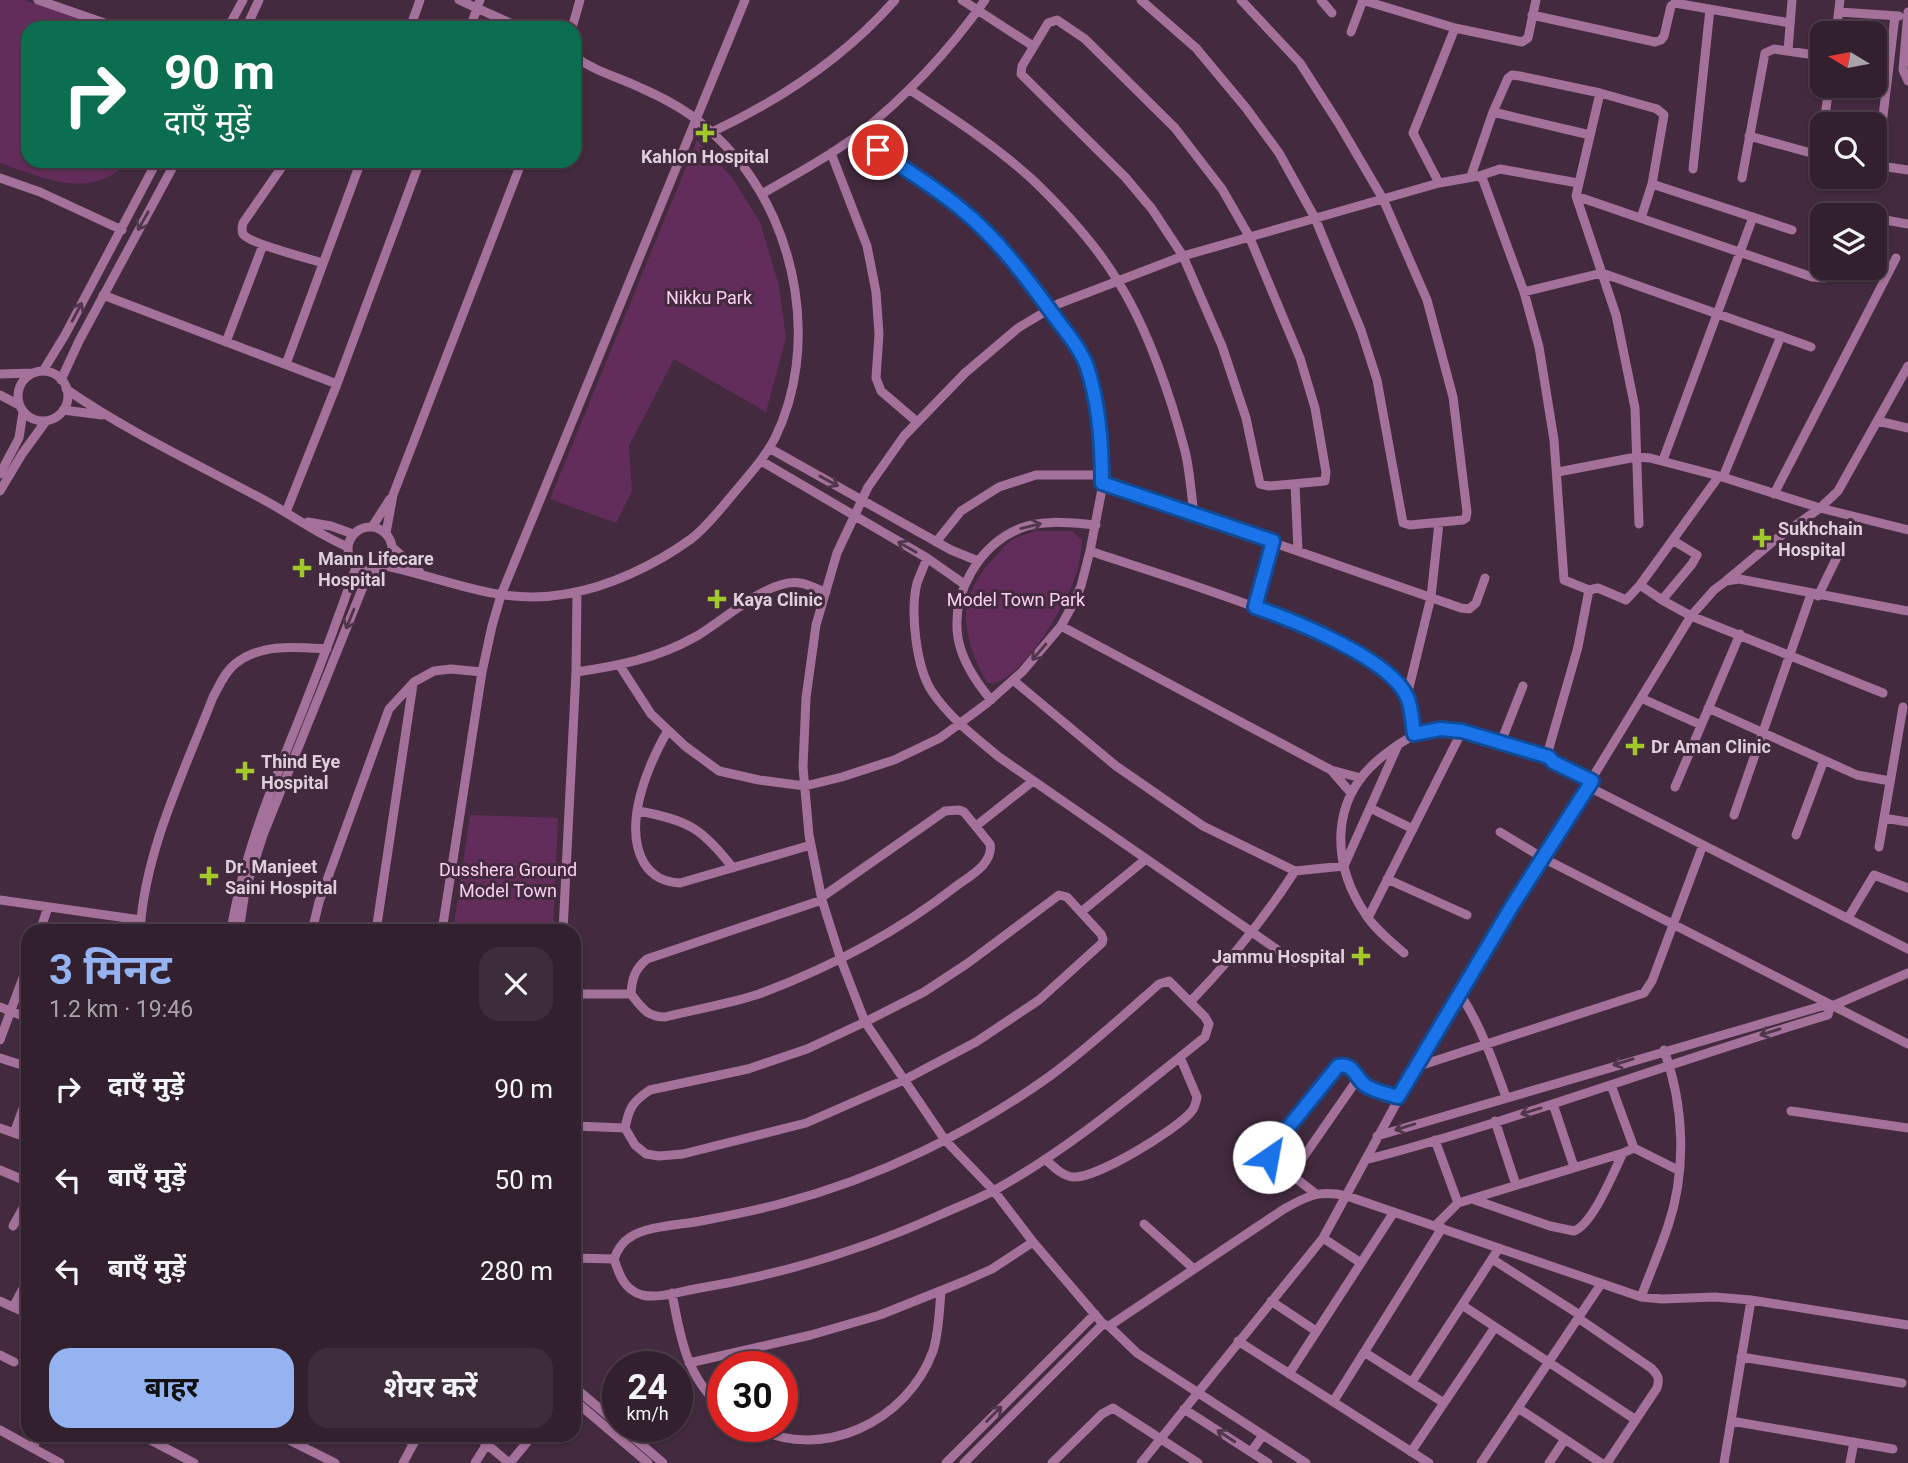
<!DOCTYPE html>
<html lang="hi">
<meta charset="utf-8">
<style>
body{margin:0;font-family:Roboto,"Noto Sans Devanagari",sans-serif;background:#3d2d3a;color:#f1f3f6;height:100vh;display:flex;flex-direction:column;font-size:26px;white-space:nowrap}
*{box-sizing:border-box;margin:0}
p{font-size:23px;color:#a8a3aa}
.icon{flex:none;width:38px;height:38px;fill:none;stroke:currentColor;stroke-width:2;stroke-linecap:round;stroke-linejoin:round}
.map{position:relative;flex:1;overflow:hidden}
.sheet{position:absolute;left:21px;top:924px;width:560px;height:518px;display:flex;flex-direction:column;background:#32202e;border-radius:21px;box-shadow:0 2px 5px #0004,0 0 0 2px #4d3e4a}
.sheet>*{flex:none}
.top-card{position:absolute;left:21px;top:21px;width:560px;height:147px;border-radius:21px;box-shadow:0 2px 5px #0004,0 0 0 2px #4d3e4a;background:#0b6e4f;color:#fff;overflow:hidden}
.needle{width:46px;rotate:280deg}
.tools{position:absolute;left:1810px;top:21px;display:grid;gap:14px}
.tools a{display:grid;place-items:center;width:77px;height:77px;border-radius:14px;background:#32202e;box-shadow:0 2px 5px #0004,0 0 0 2px #4d3e4a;font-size:35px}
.speed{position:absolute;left:602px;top:1351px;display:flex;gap:14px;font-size:35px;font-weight:700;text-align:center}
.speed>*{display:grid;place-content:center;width:91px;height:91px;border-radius:50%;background:#32202e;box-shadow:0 2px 5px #0004,0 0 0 2px #4d3e4a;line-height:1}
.speed small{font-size:18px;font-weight:400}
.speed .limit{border:10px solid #d22;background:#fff;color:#111}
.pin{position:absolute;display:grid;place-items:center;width:60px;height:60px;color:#fff;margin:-30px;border:4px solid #fff;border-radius:50%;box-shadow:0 2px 7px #0007}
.me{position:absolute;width:77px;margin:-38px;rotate:33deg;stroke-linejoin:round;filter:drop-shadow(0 0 5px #0008)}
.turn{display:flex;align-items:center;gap:24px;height:147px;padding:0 28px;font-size:32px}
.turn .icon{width:91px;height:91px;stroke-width:2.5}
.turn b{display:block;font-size:49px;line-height:60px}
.round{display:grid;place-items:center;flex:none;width:74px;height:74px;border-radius:21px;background:#3d2d3a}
.headline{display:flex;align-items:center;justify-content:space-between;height:119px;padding:0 28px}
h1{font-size:42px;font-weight:700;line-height:52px;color:#95b2f1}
.action{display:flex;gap:14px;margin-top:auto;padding:14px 28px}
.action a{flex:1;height:80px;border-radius:21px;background:#95b2f1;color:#111;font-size:28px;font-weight:700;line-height:80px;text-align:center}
.action a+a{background:#3d2d3a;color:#f1f3f6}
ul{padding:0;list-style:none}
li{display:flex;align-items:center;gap:21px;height:91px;padding:0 28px}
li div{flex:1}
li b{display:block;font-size:26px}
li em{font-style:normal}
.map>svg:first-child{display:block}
</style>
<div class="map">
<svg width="1908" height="1463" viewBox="0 0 1908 1463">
<rect width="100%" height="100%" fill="#432a3e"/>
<path fill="#632d5b" d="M0 0H24L111 28H28V161H131C88 201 47 179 0 163Z
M697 140 731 176 760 222 779 286 786 338 766 412 674 359 629 446 632 491 616 523 550 499Z
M1035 531H1072L1082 540C1081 549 1080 559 1078 567 1071 598 1028 670 998 682 995 683 991 683 987 683 962 636 954 600 994 558 999 553 1004 546 1009 542 1016 537 1027 534 1035 531Z
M470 815 558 818 553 931H453Z"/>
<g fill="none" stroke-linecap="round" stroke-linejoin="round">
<path stroke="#a37199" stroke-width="9" d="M38 0 119 28
M459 0 521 28
M962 0 1033 46
M1141 0 1196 48 1246 108 1279 153 1315 218 1361 330 1377 380 1403 523 1410 525 1463 520 1466 518 1467 512 1453 397 1427 300 1383 199 1339 124 1300 63 1241 0
M1321 0 1332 13
M1362 0 1455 28 1522 42 1528 38 1536 0
M1839 12 1899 16
M1908 12 1903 70 1908 81
M1532 15 1655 42 1661 40 1664 36 1671 6 1675 3 1790 23
M1057 20 1085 39 1175 128 1222 189 1249 236 1300 358 1315 408 1326 472 1325 481 1269 486 1260 484 1246 418 1222 346 1183 256 1152 209 1125 177 1021 74 1022 66 1048 23Z
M228 28 243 0
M246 28 259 0
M410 28 420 0
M470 28 480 0
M572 28 580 0
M1351 32 1363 0
M1836 33 1840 0
M1788 51 1792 0
M910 90C953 118 996 146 1034 181 1065 211 1097 246 1119 283 1148 330 1171 397 1185 451 1190 471 1191 493 1194 514
M1600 93 1576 196 1616 315 1635 408 1639 524
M1493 112 1590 135
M1824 124 1829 86
M712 132C780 100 845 57 895 0
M1881 133 1895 16
M1749 136 1822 156
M831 153 867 246 876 292 879 334 876 378 881 391 916 421
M286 161 243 223C242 227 241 230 243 234 248 243 310 259 323 263
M1874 165 1908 170
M1693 169 1710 9
M1471 176 1493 112 1508 78 1512 75 1520 76 1600 93 1657 109 1664 115 1652 184 1641 218
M1479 176 1483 180 1524 292 1539 347 1554 440 1564 580 1589 590 1578 647 1549 748V757L1553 762 1592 781
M0 178 40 192 122 230
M1742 178 1765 53 1774 49 1822 56
M1439 183 1413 133 1455 28
M1652 184 1792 230
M762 194C794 175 829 157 859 134 908 95 949 51 985 0
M1576 196 1812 277 1825 278 1830 274 1832 268
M1853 215H1854
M1874 218 1908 224
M1524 292 1602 273 1811 347
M103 295 337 384
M226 342 263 245
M286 364 361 161
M43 371 65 335 157 161
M18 396a25 25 0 1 1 50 0a25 25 0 1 1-50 0Z
M0 374 33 373
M61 380 79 341 176 161
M66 389C128 432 197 464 264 500 292 515 319 535 348 547
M0 395 19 405
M63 410 102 415
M1878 421 1908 428
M769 448 951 550 978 561
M1663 460 1753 217
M761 461 927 558 964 584
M1558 472 1636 457 1650 458 1719 476 1820 508 1908 530
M0 474 19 438 23 412
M1719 476 1640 585 1662 600 1691 616 1883 693
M1723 477 1781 336
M1102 483 1461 608 1469 609 1476 603 1485 578
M1295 484 1298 550
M0 491 22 454 46 421
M1774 494 1896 258
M286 512 337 384 420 161
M308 522 331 526 353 534
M348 549a22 22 0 1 1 44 0a22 22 0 1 1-44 0Z
M372 527 390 499
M386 533 393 495 522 161
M936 542 961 511 999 487 1036 475H1102
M392 547 420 572
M1090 551C1153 573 1383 638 1407 697 1412 708 1412 723 1414 734
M927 558C924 566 920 575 917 583 910 612 916 669 933 693 951 719 975 737 999 757L1295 962
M386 566C449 579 499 606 566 594 609 587 655 565 691 539 707 527 721 508 734 493 749 475 764 459 775 438 819 348 798 229 734 155 705 122 680 105 641 88 618 77 594 71 574 56
M1727 580 1775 540 1820 508 1838 491 1908 366
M1589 590 1598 588 1626 600 1640 585
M1818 596 1839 553
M1662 600 1692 564 1697 555 1674 541
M1255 607 1273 541
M1061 626 1331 770 1361 778
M620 666 651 714 685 746 719 771 759 780 805 786 842 777 894 760 940 738 986 704 1022 672 1061 626 1073 604 1081 586 1090 551 1102 489V454L1087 366 1078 348 1008 255 962 209 857 135
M576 672C618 666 658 658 695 637 722 622 768 578 800 583 808 584 817 589 826 592
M1013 680 1116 766 1203 826 1295 871 1344 866 1398 745
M1407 696 1431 597 1439 523
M1641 698 1701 725
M991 700C976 682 962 661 958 638 951 593 979 545 1021 528 1043 519 1072 523 1096 525
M1708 708 1857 775 1890 781
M668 730C648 765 622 825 644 863 653 877 664 882 680 883L811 845
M1501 742 1523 686
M1331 770 1351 793
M1589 787 1908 949
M1675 787 1740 634
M1370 808 1413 829
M638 811C688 820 702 828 733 868
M1734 815 1811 594
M1884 818 1908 822
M976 826 1033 781
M1500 832 1543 858 1908 1044
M1796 835 1824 760
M1879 847 1903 707
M1387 879 1467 915
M1059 895 1067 897 1101 934 1103 939 1102 943 1039 1000 976 1042 904 1080 806 1123 683 1154 659 1156 646 1154 635 1145 625 1128C629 1108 632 1102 650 1090L748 1069 807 1049 865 1022 924 992 968 963Z
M822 897 945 811 959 810 964 812 990 844C994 864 968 877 955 887 896 933 829 968 759 994 729 1004 696 1009 665 1017 647 1017 641 1007 631 994 632 978 635 969 647 959L822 900
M0 900 141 920
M1081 912 1146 859
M1368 918 1462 731
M1848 918 1874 875 1908 888
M40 931 48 907
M140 931C145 850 184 772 213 697 219 686 225 672 235 664 261 643 296 647 327 649
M231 931C243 855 273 784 302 712 321 664 339 616 356 567
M239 931 245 891 263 835 369 572
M312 931 319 902 389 709 414 682 434 671 451 669 482 672
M376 931 413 684
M442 931 482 672 492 626 501 595 745 0
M563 931 576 672 577 592
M1404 953C1391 942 1375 929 1366 915 1332 865 1329 802 1378 760 1396 745 1415 731 1439 729 1472 727 1516 748 1549 757
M1169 981 1205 1017 1209 1024 1205 1037C1137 1091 1072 1147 995 1190 978 1199 960 1206 942 1214 865 1249 783 1274 700 1288 682 1291 659 1299 642 1295 624 1290 619 1274 614 1259 617 1251 621 1243 629 1238 647 1225 684 1225 706 1220 732 1215 758 1210 783 1203 878 1178 970 1133 1050 1076 1088 1048 1124 1015 1159 984Z
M574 994H631
M1460 994C1481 1026 1493 1061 1506 1097
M1191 1001C1230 961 1264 919 1295 871
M0 1007 28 1018
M0 1040 28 964
M0 1058 28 1067
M1416 1067 1644 993 1652 981 1703 845
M1611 1085 1634 1148
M1553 1104 1574 1167
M1791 1111 1908 1128
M1495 1121 1516 1185
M574 1126 625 1128
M0 1128 28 1138
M14 1133 28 1095
M1377 1136 1822 1006 1830 1007 1908 973
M1435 1140 1458 1203
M1045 1159C1053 1166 1062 1176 1073 1177 1096 1179 1176 1130 1191 1112 1195 1108 1196 1102 1197 1097L1180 1057
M1365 1160C1522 1119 1673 1061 1828 1015L1830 1007
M0 1170 28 1182
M1291 1175 1359 1077
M1315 1193 1272 1160 1269 1154 1338 1066C1354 1063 1355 1077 1365 1085 1373 1091 1388 1094 1398 1097
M1475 1200 1550 1226 1574 1231C1593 1224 1613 1173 1623 1153
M1144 1224 1194 1269
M13 1226 28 1199
M1435 1226 1458 1203 1623 1153 1634 1148 1678 1170
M1323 1238 1361 1263
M574 1258 614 1259
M1492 1259 1580 1315
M672 1293C680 1337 687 1379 723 1408
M1641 1297C1650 1273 1660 1250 1668 1226 1687 1170 1684 1105 1664 1050
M0 1301 28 1314
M1271 1301 1316 1331
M1462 1305 1636 1420
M13 1307 28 1279
M1578 1318 1651 1368C1658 1375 1660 1378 1657 1388L1607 1463
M1109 1326 1284 1209C1309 1195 1319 1190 1347 1196L1641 1297 1662 1299 1715 1297 1751 1300 1908 1325
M1238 1341 1429 1463
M1364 1352 1444 1403
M0 1355 14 1362
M1741 1357 1902 1383
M689 1363 811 1335 880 1315 965 1281 992 1269 1033 1242
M1289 1374 1394 1212
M1412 1382 1499 1248
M574 1387 618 1424
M574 1400 648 1463
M1333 1402 1442 1228
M1518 1408 1601 1463
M1184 1409 1268 1463
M1731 1421 1893 1449
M620 1426 663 1463
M752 1426C821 1463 907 1422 933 1351 939 1332 939 1312 941 1292
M0 1430 60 1463
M141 1435 194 1463
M279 1435 335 1463
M398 1435 414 1443
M476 1435 509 1463
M33 1447 39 1435
M1251 1452 1263 1435
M1411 1452 1495 1327
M403 1463 418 1435
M475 1463 487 1444
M510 1463 533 1435
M946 1463 1095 1314
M964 1463 1103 1324
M1052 1463 1102 1414 1113 1408 1198 1463
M1141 1463 1323 1238 1416 1067 1691 616 1714 590 1726 581 1739 579 1908 611
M1306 1463 1137 1353 1109 1326 1103 1324 1033 1242 994 1191 945 1140 865 1022 841 960 822 900 809 835 803 767 806 698 816 625 837 553 868 487 904 436 965 373 1018 328 1058 304 1183 256 1439 183 1479 176 1500 169 1578 183
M1481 1463 1601 1284
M1549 1463 1565 1439
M1724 1463 1751 1300
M1850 1463 1854 1442"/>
</g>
<defs><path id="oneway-shaft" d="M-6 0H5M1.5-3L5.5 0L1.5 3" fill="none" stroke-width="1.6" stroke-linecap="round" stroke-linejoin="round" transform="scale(1.75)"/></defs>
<g stroke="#51354c">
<use href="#oneway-shaft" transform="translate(143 221) rotate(119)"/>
<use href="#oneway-shaft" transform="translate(77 312) rotate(-62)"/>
<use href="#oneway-shaft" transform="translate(829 481) rotate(29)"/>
<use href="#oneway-shaft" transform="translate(1031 526) rotate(-14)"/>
<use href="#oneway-shaft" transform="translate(907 547) rotate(-150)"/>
<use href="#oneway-shaft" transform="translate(350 619) rotate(112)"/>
<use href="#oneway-shaft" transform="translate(1039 652) rotate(131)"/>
<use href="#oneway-shaft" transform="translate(1770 1032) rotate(163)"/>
<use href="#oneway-shaft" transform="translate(1623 1062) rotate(163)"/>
<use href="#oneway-shaft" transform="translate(1531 1111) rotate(163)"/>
<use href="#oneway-shaft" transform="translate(1405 1127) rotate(163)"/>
<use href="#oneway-shaft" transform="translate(994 1414) rotate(-45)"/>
<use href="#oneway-shaft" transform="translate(1226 1436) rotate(-147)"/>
</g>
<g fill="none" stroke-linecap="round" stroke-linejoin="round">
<g stroke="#114b97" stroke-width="18">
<path id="route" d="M878 150C905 170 935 187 961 209 997 238 1025 276 1052 313 1064 330 1080 347 1087 367 1099 403 1102 445 1102 483L1273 541 1255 607C1293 620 1391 659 1407 697 1412 707 1412 723 1414 734L1440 729 1462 731 1549 757 1553 762 1592 781 1512 906 1398 1097C1388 1094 1373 1091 1365 1085 1355 1077 1354 1063 1338 1066L1270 1150 1269 1157"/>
</g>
<use href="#route" stroke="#1a73e8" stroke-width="12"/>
</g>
<g fill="#a1c92a" stroke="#432a3e" stroke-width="2.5">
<path d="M701.5 122.5h7v7h7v7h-7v7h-7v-7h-7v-7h7z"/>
<path d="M1758.5 527.5h7v7h7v7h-7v7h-7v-7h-7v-7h7z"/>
<path d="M298.5 557.5h7v7h7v7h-7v7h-7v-7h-7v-7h7z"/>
<path d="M713.5 588.5h7v7h7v7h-7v7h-7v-7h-7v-7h7z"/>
<path d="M1631.5 735.5h7v7h7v7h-7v7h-7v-7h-7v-7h7z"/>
<path d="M241.5 760.5h7v7h7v7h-7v7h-7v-7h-7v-7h7z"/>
<path d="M205.5 865.5h7v7h7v7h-7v7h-7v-7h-7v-7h7z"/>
<path d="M1357.5 945.5h7v7h7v7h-7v7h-7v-7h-7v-7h7z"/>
</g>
<g text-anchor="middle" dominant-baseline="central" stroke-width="6" stroke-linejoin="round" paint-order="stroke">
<g font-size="18" font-weight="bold" fill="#dfcfdb" stroke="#432a3e" text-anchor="start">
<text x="705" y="156" text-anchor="middle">Kahlon Hospital</text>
<text x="1778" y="528">Sukhchain<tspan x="1778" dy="21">Hospital</tspan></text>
<text x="318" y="558">Mann Lifecare<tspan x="318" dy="21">Hospital</tspan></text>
<text x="733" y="599">Kaya Clinic</text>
<text x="1651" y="746">Dr Aman Clinic</text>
<text x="261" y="761">Thind Eye<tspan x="261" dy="21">Hospital</tspan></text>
<text x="225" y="866">Dr. Manjeet<tspan x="225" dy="21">Saini Hospital</tspan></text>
<text x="1345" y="956" text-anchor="end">Jammu Hospital</text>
</g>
<g font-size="18" fill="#f9d0f0" stroke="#432a3e">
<text x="709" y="297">Nikku Park</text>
<text x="1016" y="599">Model Town Park</text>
<text x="508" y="869">Dusshera Ground<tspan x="508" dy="21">Model Town</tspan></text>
</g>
</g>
</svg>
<div class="tools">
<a><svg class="needle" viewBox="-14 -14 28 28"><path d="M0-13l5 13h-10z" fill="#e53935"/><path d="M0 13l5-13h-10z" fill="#a8a3aa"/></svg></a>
<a><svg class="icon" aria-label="search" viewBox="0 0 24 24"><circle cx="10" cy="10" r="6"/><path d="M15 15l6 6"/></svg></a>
<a><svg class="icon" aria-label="layers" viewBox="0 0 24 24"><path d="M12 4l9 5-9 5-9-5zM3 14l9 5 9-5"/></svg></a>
</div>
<div class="speed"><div>24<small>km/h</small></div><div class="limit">30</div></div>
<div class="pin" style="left:878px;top:150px;background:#d93025"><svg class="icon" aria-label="arrive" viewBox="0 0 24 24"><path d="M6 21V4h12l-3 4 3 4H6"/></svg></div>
<svg class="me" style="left:1269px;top:1157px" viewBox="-20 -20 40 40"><circle r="19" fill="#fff"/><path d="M0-13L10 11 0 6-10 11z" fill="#1a73e8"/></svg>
<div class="top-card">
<div class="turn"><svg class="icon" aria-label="right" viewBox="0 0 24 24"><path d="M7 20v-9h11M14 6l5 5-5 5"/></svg><div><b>90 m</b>दाएँ मुड़ें</div></div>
</div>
<section class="sheet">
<div class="headline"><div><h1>3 मिनट</h1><p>1.2 km · 19:46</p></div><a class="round"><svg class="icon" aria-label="close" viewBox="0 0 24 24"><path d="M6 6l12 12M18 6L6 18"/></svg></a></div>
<ul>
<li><svg class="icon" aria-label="right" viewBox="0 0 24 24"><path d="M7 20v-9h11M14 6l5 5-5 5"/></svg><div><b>दाएँ मुड़ें</b></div><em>90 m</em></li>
<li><svg class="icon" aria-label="left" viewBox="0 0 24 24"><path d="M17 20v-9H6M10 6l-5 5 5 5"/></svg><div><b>बाएँ मुड़ें</b></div><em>50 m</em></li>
<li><svg class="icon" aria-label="left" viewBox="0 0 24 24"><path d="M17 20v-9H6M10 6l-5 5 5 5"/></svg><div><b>बाएँ मुड़ें</b></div><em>280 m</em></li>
</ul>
<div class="action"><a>बाहर</a><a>शेयर करें</a></div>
</section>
</div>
